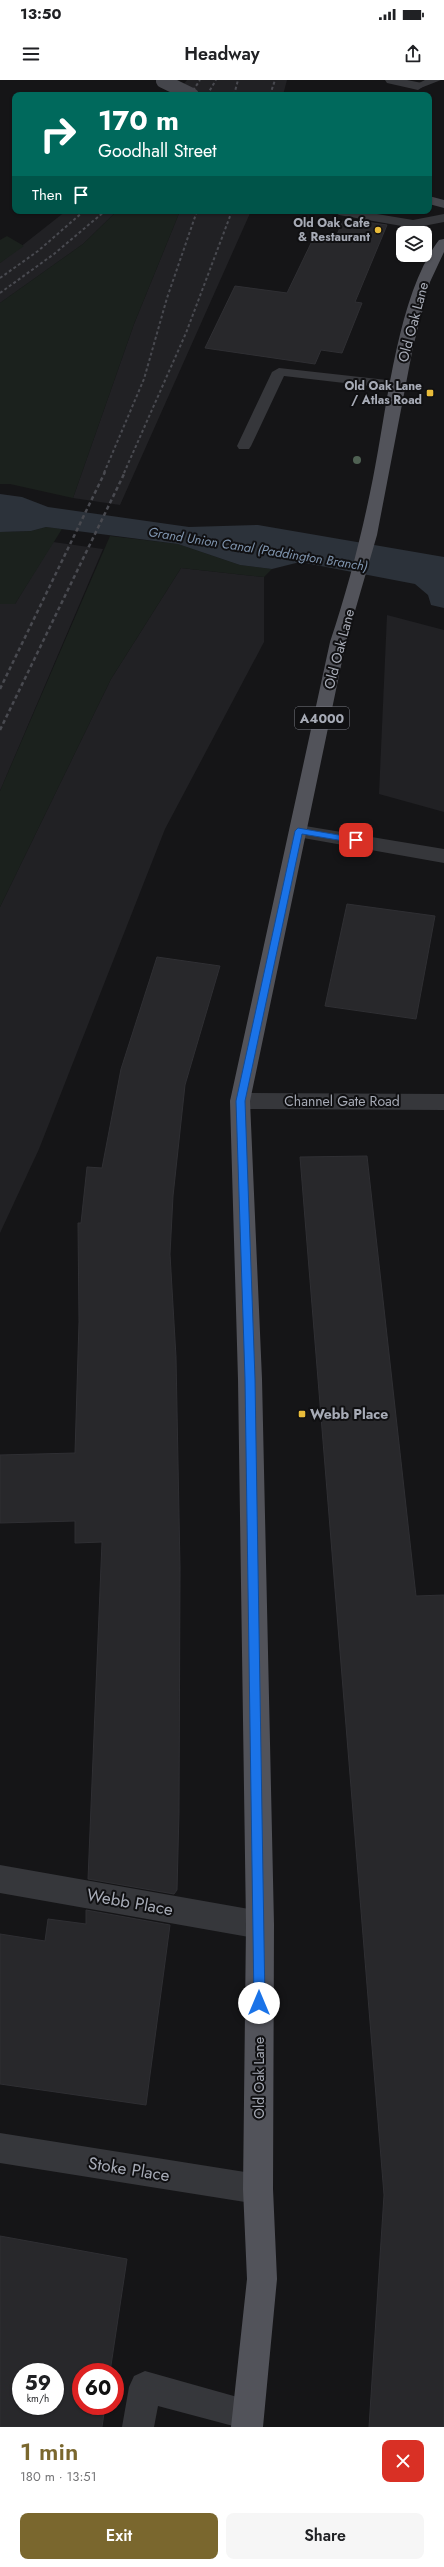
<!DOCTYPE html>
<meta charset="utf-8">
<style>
body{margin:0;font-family:Jost,sans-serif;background:#f6f6f6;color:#202124;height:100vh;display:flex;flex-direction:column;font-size:15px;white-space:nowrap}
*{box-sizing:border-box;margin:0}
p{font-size:13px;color:#757577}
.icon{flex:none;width:22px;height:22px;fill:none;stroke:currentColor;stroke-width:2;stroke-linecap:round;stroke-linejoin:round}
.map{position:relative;height:2347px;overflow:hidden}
.side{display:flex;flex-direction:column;background:#fff;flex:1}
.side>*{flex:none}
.hud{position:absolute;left:12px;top:12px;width:420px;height:122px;border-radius:8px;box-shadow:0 1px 3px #0004;background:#00695c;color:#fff;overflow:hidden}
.controls{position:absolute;left:396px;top:146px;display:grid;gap:8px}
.controls a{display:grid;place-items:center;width:36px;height:36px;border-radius:8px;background:#fff;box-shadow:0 1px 3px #0004;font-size:20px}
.speed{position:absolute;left:12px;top:2283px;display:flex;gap:8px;font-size:20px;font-weight:700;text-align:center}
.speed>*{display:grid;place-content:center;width:52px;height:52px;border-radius:50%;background:#fff;box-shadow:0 1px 3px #0004;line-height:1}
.speed small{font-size:10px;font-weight:400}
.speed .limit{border:6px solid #d22;background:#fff;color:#111}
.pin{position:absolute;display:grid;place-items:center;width:34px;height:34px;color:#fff;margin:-17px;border-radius:8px;box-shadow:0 2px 6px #0006}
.me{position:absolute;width:44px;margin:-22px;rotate:0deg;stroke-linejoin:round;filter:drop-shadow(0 0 3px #0008)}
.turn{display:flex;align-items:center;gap:14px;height:84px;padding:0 20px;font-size:18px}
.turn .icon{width:52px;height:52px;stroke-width:2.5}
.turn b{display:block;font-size:28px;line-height:34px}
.then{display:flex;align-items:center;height:38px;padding:0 20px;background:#0003;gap:8px;font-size:15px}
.round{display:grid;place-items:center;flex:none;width:42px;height:42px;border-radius:8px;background:#f6f6f6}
.overview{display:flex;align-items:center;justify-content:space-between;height:68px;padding:0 20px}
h1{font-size:24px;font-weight:600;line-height:30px;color:#7a672e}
.cta{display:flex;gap:8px;margin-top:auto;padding:8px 20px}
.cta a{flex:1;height:46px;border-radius:8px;background:#7a672e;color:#fff;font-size:16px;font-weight:600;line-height:46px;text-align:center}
.cta a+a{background:#f6f6f6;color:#202124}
.status{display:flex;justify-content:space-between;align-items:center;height:28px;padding:0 20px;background:#fff;direction:ltr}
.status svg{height:11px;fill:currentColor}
header{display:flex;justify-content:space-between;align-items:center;height:52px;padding:0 20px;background:#fff;font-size:18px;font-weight:600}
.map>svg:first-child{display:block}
</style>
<div class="status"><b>13:50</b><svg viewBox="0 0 49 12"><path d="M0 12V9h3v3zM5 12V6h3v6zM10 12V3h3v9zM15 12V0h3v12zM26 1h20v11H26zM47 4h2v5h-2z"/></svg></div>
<header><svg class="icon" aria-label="menu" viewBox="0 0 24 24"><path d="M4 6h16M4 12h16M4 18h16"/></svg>Headway<svg class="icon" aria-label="share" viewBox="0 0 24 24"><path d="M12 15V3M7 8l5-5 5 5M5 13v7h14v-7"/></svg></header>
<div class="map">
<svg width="444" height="2347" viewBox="0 0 444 2347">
<rect width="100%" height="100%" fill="#151517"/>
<path fill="#212124" d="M187 0H287L283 15H175Z
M66 131H117L83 164 0 223V183Z
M180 131H251L120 425 73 418 134 244Z
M53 462 103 469 0 711V524H15Z
M181 488 264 497V562L165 749 39 1069 0 1153V827L111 599Z
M387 535 444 550V732L379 714Z"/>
<path fill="#1b211d" d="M117 131H180L134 244 73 418 10 404H0V223L83 164Z
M7 156 24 166 0 183V160Z
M46 447 62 449 15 524H0V452L31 451Z
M110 456 178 464 240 485 272 489 264 497 181 488 111 599 0 827V711Z"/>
<path fill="#2c323a" d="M0 414 22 417 48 427 189 447 258 445 444 477V528L431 525 428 515 415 504 300 482 272 489 240 485 178 464 46 447 31 451 0 452Z"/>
<path fill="#28282b" stroke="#2f2f33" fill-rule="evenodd" d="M344 139 387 145 355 222 362 223 342 273 321 270 315 284 205 268 235 206 287 213 314 157 335 159Z
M347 824 435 836 416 939 325 926Z
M157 877 220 886 185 1005 173 1116 170 1174 176 1277 180 1488 179 1732 177 1810 174 1814 88 1799 102 1462 75 1463V1441L0 1443V1375L75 1373 79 1242 78 1143H81L87 1087 102 1088 121 989Z
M367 1076 416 1516 444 1515V2347H369L384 2115 300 1077Z
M86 1830 170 1845 146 2025 0 2004V1854L45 1861 48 1839 86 1844Z
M0 2156 127 2179 110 2292H81V2326H105L102 2347H0ZM21 2292H55V2326H21Z"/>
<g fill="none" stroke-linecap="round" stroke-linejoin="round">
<path fill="#36373b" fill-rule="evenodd" d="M425 0H441L418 9 413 6Z
M333 131H359L413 140 444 134V142L413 148 339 135Z
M279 288 396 301 403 305 396 309 284 296 251 366 249 369H239L237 366 272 292Z"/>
<path fill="#36373b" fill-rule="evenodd" d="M385 0H407L422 3 424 6 418 10 387 3Z
M299 745 444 769V783L292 756 290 751 292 746Z
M240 1013 444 1014V1030L240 1029 233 1027 230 1021 233 1015Z
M0 1785 260 1831 270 1835 274 1845 270 1855 260 1859 0 1813Z
M0 2053 258 2094 269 2098 273 2109 269 2120 258 2124 0 2083Z
M145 2291 259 2323 264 2334 259 2345 237 2347 158 2326 154 2347H122L129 2307 134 2296Z"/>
<path fill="#44454b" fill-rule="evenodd" d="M429 116 444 120V128L429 124Z"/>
<path fill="#52535a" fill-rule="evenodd" d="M444 159V172L430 202 413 267 377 455 346 562 250 1021 262 1299 274 1845 273 2109 277 2199 263 2347H231L247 2199 243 2109 246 1845 238 1299 230 1021 330 562C348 508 362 454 373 398 387 330 397 215 439 160Z"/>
<path stroke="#494a50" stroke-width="2" stroke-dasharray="3 2.5" stroke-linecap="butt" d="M190 15 200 0
M207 15 216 0
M234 15 238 0
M270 15 275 0
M0 198 38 171 84 131
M0 213 54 174 105 131
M104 393 144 299 167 218 197 131
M124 393 186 253 232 131"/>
<path stroke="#494a50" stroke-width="2.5" stroke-dasharray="4 3" stroke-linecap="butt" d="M0 609 105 392
M0 650 125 392"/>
<path stroke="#44454b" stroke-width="14" d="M163 1 192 15"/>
</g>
<circle fill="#4f6153" cx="357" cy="380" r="4"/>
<path fill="#1a73e8" stroke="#114b97" d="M298 748 356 758 360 760 356 763 302 754 245 1021 255 1299 265 1923 259 1929 254 1923 245 1299 236 1021 295 751Z"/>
<g fill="#e9bc3a" stroke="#101012" stroke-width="1.5">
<circle cx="378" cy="150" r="4"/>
<rect x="426" y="309" width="8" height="8" rx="2"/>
<rect x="298" y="1330" width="8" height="8" rx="2"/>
</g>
<g text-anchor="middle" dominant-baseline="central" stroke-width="4" stroke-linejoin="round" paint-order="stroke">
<g font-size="12" font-weight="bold" fill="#a7abb6" stroke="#101012" text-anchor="end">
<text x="370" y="143">Old Oak Cafe<tspan x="370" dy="14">&amp; Restaurant</tspan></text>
<text x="422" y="306">Old Oak Lane<tspan x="422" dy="14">/ Atlas Road</tspan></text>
</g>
<g font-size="13" font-style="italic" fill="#8096b0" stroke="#101012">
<text transform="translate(258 469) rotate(9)">Grand Union Canal (Paddington Branch)</text>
</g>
<rect fill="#101012" stroke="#7a7c85" stroke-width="1" x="295" y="627" width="54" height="22" rx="3"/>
<g font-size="13" font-weight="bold" fill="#a7abb6">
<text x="322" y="638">A4000</text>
</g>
<g font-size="14" fill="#a7abb6" stroke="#101012">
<text transform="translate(413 242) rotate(-75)">Old Oak Lane</text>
<text transform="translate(339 569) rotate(-75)">Old Oak Lane</text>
<text x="342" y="1021">Channel Gate Road</text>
<text transform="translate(259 1998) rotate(-90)">Old Oak Lane</text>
</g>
<g font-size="14" font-weight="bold" fill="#a7abb6" stroke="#101012" text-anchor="start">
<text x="310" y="1334">Webb Place</text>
</g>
<g font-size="17" fill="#a7abb6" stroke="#101012">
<text transform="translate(130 1822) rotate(10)">Webb Place</text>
<text transform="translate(129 2089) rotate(9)">Stoke Place</text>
</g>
</g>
</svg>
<div class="controls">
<a><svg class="icon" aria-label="layers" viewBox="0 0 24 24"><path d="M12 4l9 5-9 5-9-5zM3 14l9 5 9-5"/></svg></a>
</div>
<div class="speed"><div>59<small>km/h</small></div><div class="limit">60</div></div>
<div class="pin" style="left:356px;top:760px;background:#d93025"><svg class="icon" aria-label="arrive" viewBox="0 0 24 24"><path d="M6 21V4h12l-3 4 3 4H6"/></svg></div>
<svg class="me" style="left:259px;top:1923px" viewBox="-20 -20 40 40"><circle r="19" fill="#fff"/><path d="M0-13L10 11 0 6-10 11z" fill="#1a73e8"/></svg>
<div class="hud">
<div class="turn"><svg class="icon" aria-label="right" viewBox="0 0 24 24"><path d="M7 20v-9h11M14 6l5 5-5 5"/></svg><div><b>170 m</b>Goodhall Street</div></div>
<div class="then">Then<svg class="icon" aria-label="arrive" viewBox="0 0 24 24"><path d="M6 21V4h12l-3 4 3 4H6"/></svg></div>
</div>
</div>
<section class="side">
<div class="overview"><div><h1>1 min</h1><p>180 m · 13:51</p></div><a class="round" style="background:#d93025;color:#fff"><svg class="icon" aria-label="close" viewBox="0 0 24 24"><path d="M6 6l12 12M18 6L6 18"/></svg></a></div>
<div class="cta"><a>Exit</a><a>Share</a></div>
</section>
